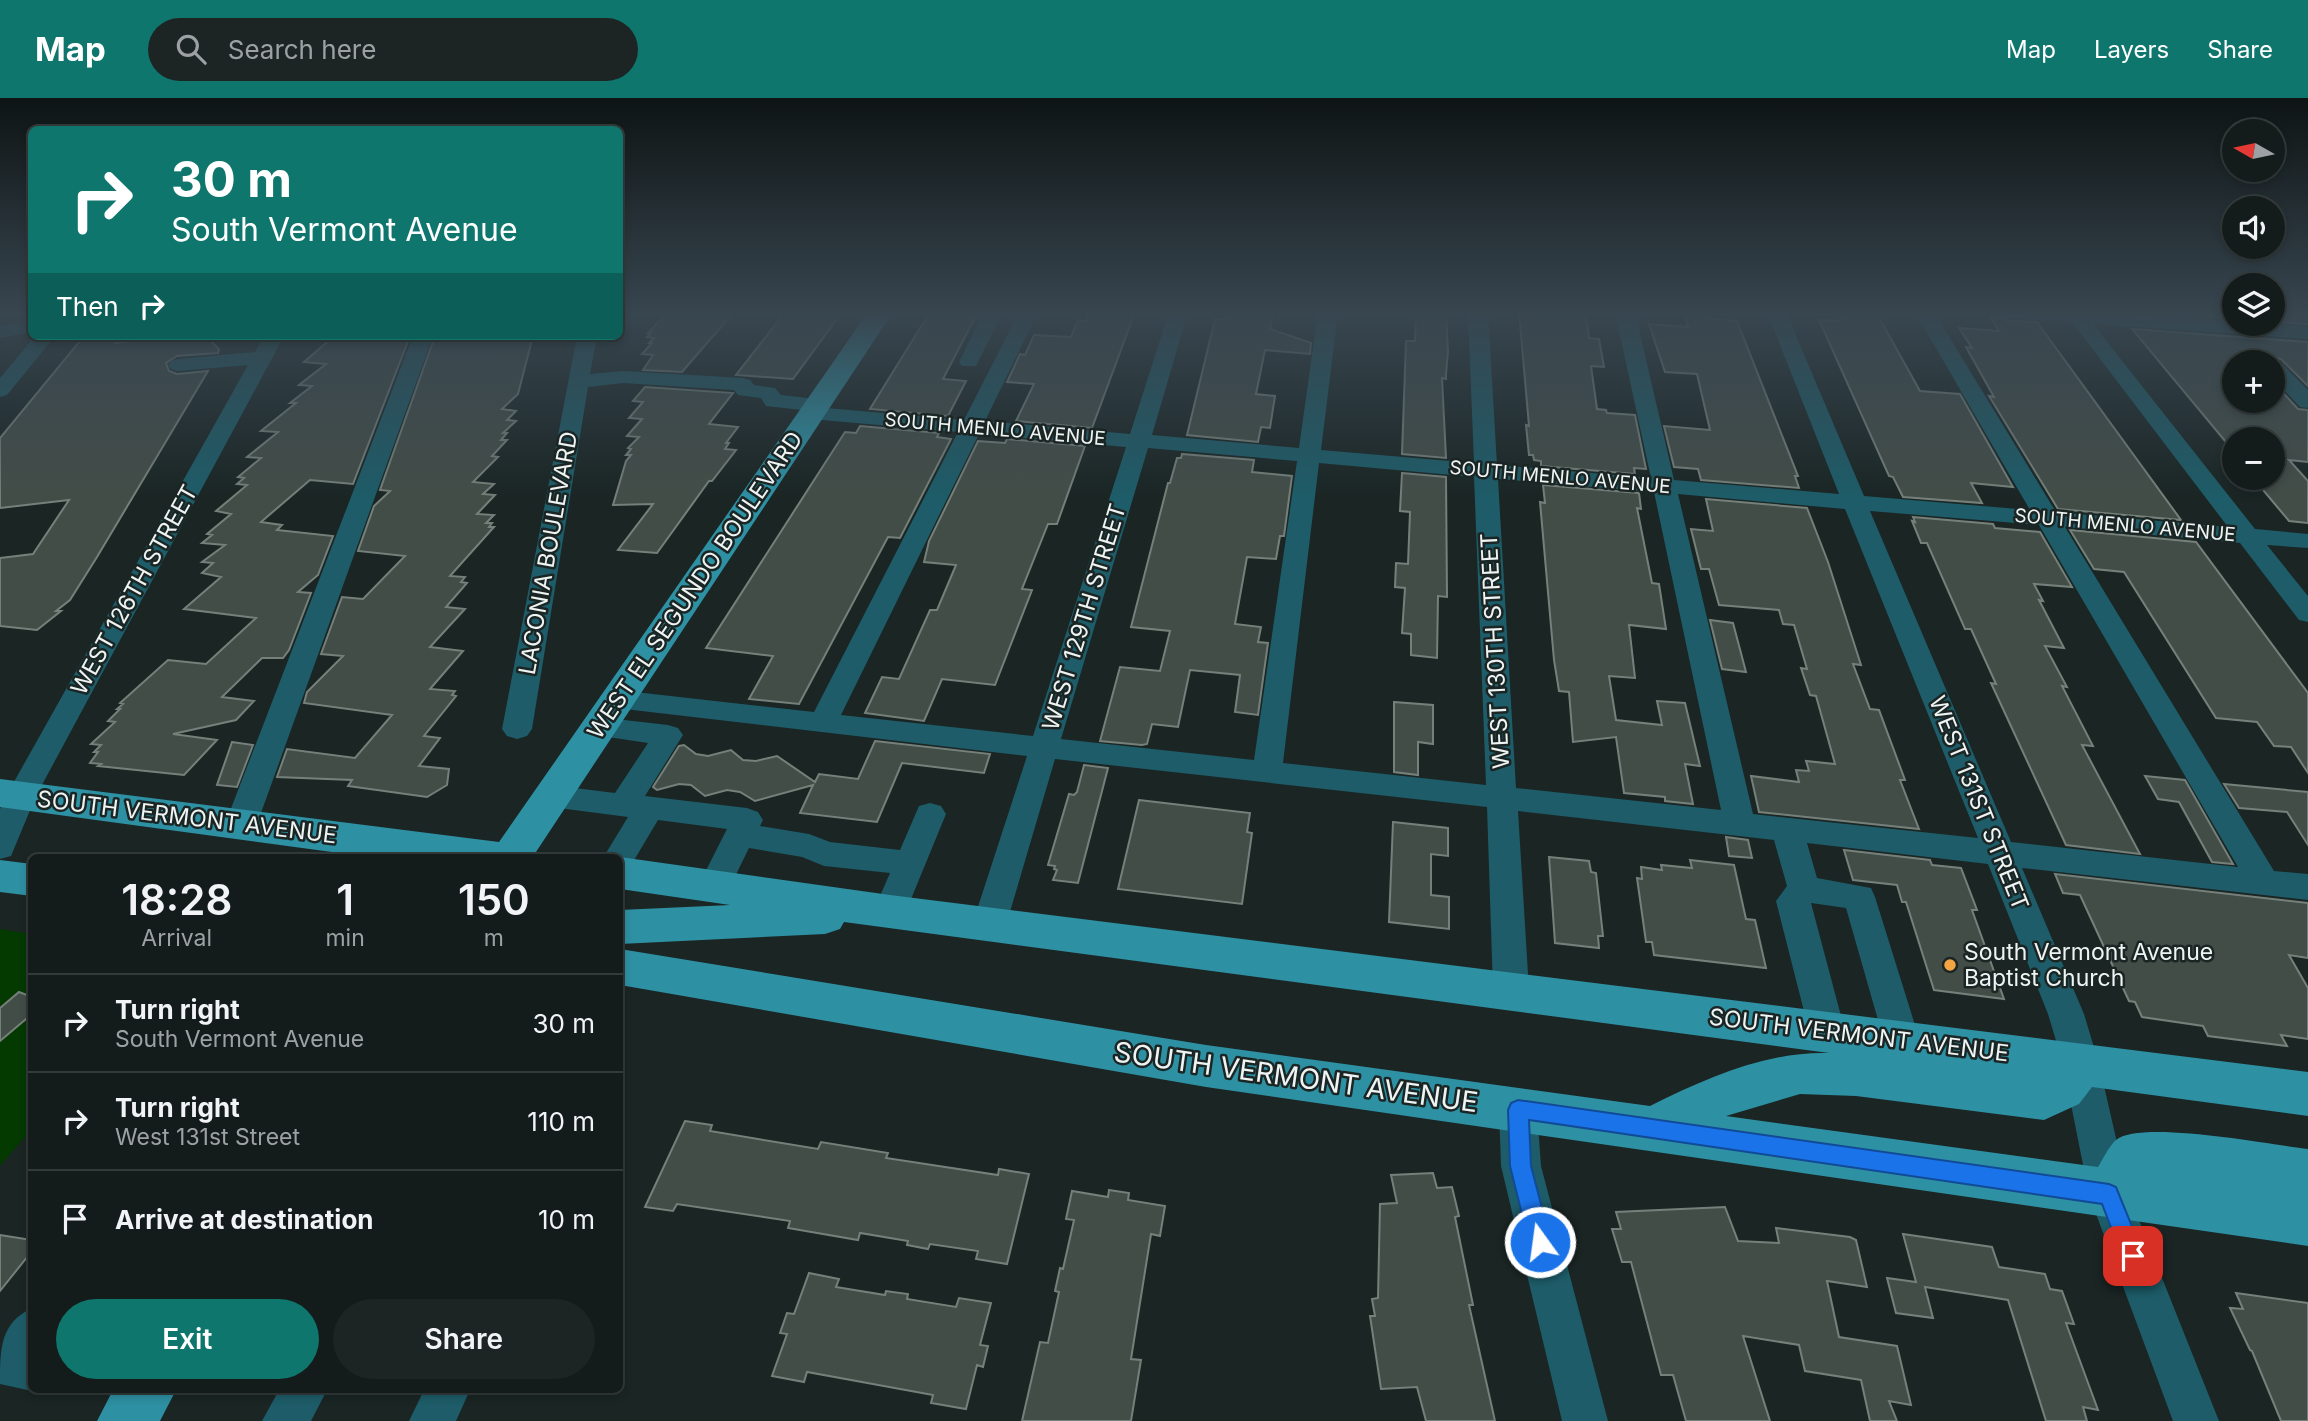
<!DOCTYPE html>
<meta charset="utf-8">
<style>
body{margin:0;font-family:Inter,sans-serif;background:#1d2524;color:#f1f3f6;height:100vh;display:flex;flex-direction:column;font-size:26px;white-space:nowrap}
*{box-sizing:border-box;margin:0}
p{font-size:23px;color:#9da1a3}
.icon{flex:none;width:38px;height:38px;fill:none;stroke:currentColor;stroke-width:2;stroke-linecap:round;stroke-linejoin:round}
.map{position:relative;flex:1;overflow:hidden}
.panel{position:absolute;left:28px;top:756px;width:595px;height:539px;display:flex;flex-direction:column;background:#141c1b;border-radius:10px;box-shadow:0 4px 10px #0003,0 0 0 2px #333a3a}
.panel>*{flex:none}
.banner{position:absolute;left:28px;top:28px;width:595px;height:214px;border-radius:10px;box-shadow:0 4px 10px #0003,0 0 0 2px #333a3a;background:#0f766e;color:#fff;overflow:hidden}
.needle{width:46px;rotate:279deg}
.fabs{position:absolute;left:2222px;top:21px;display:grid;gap:14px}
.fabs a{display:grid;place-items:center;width:63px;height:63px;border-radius:50%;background:#141c1b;box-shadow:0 4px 10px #0003,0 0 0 2px #333a3a;font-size:35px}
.pin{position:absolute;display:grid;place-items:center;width:60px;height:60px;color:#fff;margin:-30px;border-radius:14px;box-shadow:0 4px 10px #0006}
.me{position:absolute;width:77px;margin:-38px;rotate:346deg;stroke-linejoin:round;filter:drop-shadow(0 0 5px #0008)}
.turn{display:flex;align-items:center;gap:24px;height:147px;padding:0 28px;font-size:32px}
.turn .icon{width:91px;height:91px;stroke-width:2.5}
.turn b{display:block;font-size:49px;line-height:60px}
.then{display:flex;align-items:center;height:66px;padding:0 28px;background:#0003;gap:14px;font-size:26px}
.eta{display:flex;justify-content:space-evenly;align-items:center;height:119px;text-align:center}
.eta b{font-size:42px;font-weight:600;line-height:49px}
.cta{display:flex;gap:14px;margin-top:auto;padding:14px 28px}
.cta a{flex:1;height:80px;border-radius:42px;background:#0f766e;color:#fff;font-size:28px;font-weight:600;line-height:80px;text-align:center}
.cta a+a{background:#1d2524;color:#f1f3f6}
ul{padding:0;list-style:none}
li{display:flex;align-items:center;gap:21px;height:98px;padding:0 28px;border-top:2px solid #333a3a}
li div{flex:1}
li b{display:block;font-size:26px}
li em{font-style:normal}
header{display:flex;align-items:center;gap:42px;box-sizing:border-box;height:98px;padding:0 35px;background:#0f766e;color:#fff}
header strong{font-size:33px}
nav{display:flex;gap:38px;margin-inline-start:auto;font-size:24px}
.search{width:490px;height:63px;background:#1d2524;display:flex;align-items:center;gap:18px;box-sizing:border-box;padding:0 24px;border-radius:38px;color:#9da1a3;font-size:26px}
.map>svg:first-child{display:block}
</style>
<header>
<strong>Map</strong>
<div class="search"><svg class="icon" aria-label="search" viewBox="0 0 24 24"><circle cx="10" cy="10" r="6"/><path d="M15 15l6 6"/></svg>Search here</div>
<nav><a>Map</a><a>Layers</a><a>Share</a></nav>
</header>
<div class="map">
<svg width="2308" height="1323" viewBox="0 0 2308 1323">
<rect width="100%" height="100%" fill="#1a2524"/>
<path fill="#043900" d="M0 831 31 836 32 1031 0 1068Z"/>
<path fill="#434d48" stroke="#75807a" stroke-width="2" d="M668 214H734L682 274 643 272 653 257 642 256 652 245H649L654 240 647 239 651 235H648Z
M785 214 840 217 793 281 736 277Z
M930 214H978L943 281 966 283 948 318 870 311Z
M1090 214H1135L1092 330 1016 323 1034 286 1007 284 1020 256 1025 257 1034 237 1071 239 1078 222 1086 223Z
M1416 214H1446L1448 253 1446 277V281L1442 280 1446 360 1402 356 1406 243H1415Z
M1519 214H1586L1589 240 1599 241 1604 269 1591 268 1597 311 1606 312 1607 315 1635 317 1646 371 1634 370 1635 376 1541 368V363L1534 362 1533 357H1529L1526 327 1529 328Z
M1684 214H1709L1711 221 1737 223 1798 378H1795L1799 390 1701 382 1698 371 1674 369 1664 328 1710 332 1697 276 1665 274 1649 226 1688 229Z
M1839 214H1876L1920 293 1960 296 2013 389 1971 385 1982 405 1903 399 1893 379 1889 378 1819 222 1843 223Z
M2137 214H2235V221Z
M2273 214H2308V226L2273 224Z
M1234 215 1273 218 1270 231 1311 245 1310 256 1265 252 1256 296 1275 298 1270 330 1261 329 1258 344 1187 337 1215 221 1228 222Z
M1998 217 2007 223 2037 224 2181 422 2058 411 1989 298 1994 299 1966 249 1972 250 1959 230 1999 233 1991 220 1998 221Z
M2132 231 2308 244V288L2281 261 2272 259 2262 264H2235V303H2273V284L2298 311 2308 312V364L2289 362 2308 383V425L2289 423 2253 380H2273V341H2235V355Z
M84 238H120L115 245 178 238H205L219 251 218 255 177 258 166 265 169 273 177 276 208 273 97 459 70 502 56 513H61L37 532 0 528V460L33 456 69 402 0 410V340Z
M334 238H410L353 386 310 382 261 424 282 427 277 432 333 438 318 477 298 494 311 495 289 552 283 560H262L222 599 254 603 236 622 173 636 217 642 184 677 98 668 101 666 90 665 98 654H94L101 647 91 646 115 624 108 623 120 611H117L123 606 120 605 168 562 206 566 256 520 184 511 221 479 202 475 213 465 202 464 225 447 202 445 212 437 207 436 231 416 216 413 247 387 237 386 244 380 238 379 261 360 247 359 278 334 261 333 296 305H290L312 288 299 287 326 266 304 264Z
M435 238H533L518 296 502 311 516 313 507 322 516 323 503 335H507L501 342H507L492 358 498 359 473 384 494 386 483 396 495 397 477 416 494 417 486 425H492L489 429H494L450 478 465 479 461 484 467 485 446 509 465 511 430 549 463 553 430 591 455 593 452 597 456 598 424 638 440 640 419 668 449 671 447 687 427 699 348 688 352 682 277 679 287 651 355 660 392 617 304 605 307 594 343 558 321 556 342 499 363 501 405 458 358 453 374 408 390 393 380 392Z
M645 289 733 295 709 326 738 329 726 345H729L725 351 736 352 712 383H709L657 455 618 452 653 406 613 407 626 363 631 357H626L631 351 628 350 639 339 627 338 642 321 629 320 643 304 633 303Z
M860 328 939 335 937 339 951 341 900 440 888 439 799 606 749 601 773 558 706 550 845 334 856 335Z
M1007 341 1085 348 1057 426H1048L1022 491 1032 492 995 587 942 581 924 623 865 615 882 579 899 581 930 512H937L956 467 924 464 929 443 978 343 1005 345Z
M1182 356 1254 362 1252 374 1292 378 1284 438H1280L1276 461 1247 459 1235 526 1261 529 1258 544 1268 545 1258 617 1235 614 1240 577 1190 572 1178 629 1152 626 1147 646 1142 647 1100 643 1120 569 1160 573 1170 533 1131 529 1168 385H1170L1177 360H1181Z
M1402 375 1446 379 1447 499 1438 498 1437 560 1411 557V536L1402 535 1405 490 1395 489 1396 465 1408 466 1410 414 1400 413Z
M1543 387 1639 395 1641 411 1637 410 1652 485 1659 486 1666 531 1629 527 1635 580 1609 578 1616 622 1662 627 1657 603 1685 605 1700 668 1685 666 1693 706 1665 703V699L1624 695 1616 639 1573 644 1569 594 1559 593 1554 562 1540 404 1545 405Z
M1706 401 1807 410 1828 464 1861 567 1853 566 1870 611 1879 612 1905 682H1900L1919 731 1759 714 1751 678 1799 684 1796 672 1809 673 1806 663 1835 666 1816 598 1810 597 1801 570 1807 571 1794 527 1783 526 1779 512 1719 507 1709 471H1701L1691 431 1713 433Z
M1913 419 1993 426 1995 430 2040 434 2072 489 2034 486 2043 503 2039 502 2064 550 2045 548 2067 589 2062 588 2093 648 2082 647 2140 756 2066 747 1991 585 1996 586 1971 531H1965L1927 445H1921L1912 423 1915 424Z
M2070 432 2196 444 2308 595V675L2291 649 2274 648 2257 624 2216 620 2124 474 2094 471Z
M1710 522 1733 525 1746 574 1722 571Z
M1394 604 1433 607V646L1418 644V677L1394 674Z
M875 643 990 656 984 675 902 665 877 724 800 715 813 687 755 703 740 694 727 692 705 698 691 687 679 686 657 692 653 689 679 648 684 647 696 656 708 658 731 652 743 662 756 663 777 658 815 684 819 676 858 681Z
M232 644 253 647 237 689 217 687Z
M1084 667 1108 670 1078 785 1053 782 1057 772 1054 771 1055 768 1048 767 1069 696 1074 697 1077 694Z
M2145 678 2185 682 2233 766 2212 764 2179 704 2158 701Z
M2224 686 2308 694V747L2287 714 2239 710Z
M1139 702 1250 715 1247 734 1252 735 1242 806 1118 791Z
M1393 724 1448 730V758L1431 756V797L1449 799V831L1389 824Z
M1726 739 1748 742 1752 760 1729 758Z
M1844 752 1930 762 1932 767 1961 770 1977 812H1972L2004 901 1934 892 1906 804H1902L1897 787 1853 782Z
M1549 759 1589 763 1591 774 1596 775 1603 838H1598L1599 850 1555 845Z
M1690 762 1734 767 1746 821 1755 822 1766 870 1654 857 1652 844H1646L1637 780 1642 781 1641 769 1662 772 1661 767 1692 770Z
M2055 776 2308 805V860L2289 857 2308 890V941L2281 937 2287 948 2208 938 2203 928 2142 919 2135 904 2129 903 2080 797 2063 795Z
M19 894 32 899V916L0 943V910Z
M685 1023 712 1027 710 1033 818 1051 821 1044 888 1055 886 1060 998 1077 999 1071 1029 1076 1007 1166 976 1161 978 1153 930 1146 928 1151 907 1147 908 1143 860 1135 858 1142 788 1130 790 1123 677 1106 673 1113 645 1109Z
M1433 1075 1437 1090 1452 1089 1459 1118 1455 1119 1473 1207H1469L1495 1323H1426L1417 1289 1381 1291 1370 1218H1375L1372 1201 1378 1200 1380 1106 1397 1105 1391 1077Z
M1109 1092 1129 1095 1128 1102 1165 1108 1160 1138 1151 1136 1131 1261 1141 1262 1131 1323H1022L1040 1244 1048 1245 1059 1194 1055 1193 1060 1170 1063 1171 1074 1122 1066 1121 1072 1093 1108 1099Z
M1725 1109 1738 1143 1779 1145 1776 1130 1850 1139 1856 1142 1867 1189 1827 1183 1839 1239 1897 1248 1911 1307 1889 1303 1897 1323H1870L1861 1282 1805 1273 1799 1247 1743 1238 1770 1323H1686L1673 1277H1661L1631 1164H1622L1612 1131H1621L1616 1114Z
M1903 1136 1992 1149 1999 1169 2045 1176 2050 1191 2062 1193 2074 1226 2066 1225 2098 1312 2083 1309 2087 1323H2046L2008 1202 1925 1189 1933 1220 1896 1215 1887 1180 1916 1184Z
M0 1137 32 1142V1153L0 1193Z
M809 1175 839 1181 836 1189 885 1197 886 1193 908 1196 907 1201 956 1209 959 1200 991 1205 980 1247 988 1248 983 1269 977 1267 966 1311 931 1305 933 1297 807 1274 804 1284 772 1278 787 1236 780 1235 787 1215 794 1216Z
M2236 1195 2308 1205V1323H2281L2252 1253 2250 1252 2230 1210 2243 1211Z"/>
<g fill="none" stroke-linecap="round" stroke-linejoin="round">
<path fill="#1d5c68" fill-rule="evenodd" d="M984 214H1003L976 268H962L959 264Z
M1019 214H1038L985 323 1130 336 1169 214H1188L1152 337 1299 350 1318 214H1338L1321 352 1474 365 1468 214H1488L1497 367 1651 380 1615 214H1635L1674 382 1839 396 1767 214H1786L1864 398 2030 412 1915 214H1934L2056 414 2228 429 2072 224 2007 220 1998 214H2095L2308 229V241L2093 226 2255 431 2308 436V450L2267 447 2308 498V524L2299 522 2240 445 2065 429 2274 773 2308 776V802L2022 770 2084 916 2099 966 2129 1097 2219 1323H2173L2089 1097 2063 966 2048 916 1988 766 1807 745 1817 780 1871 790 1875 799 1920 943 1915 954 1902 959 1889 954 1884 943 1846 810 1811 805 1845 933 1840 944 1827 949 1814 944 1809 933 1776 803 1787 788 1774 742 1518 713 1529 892 1523 902 1511 907 1499 902 1493 892 1487 709 1055 661 1007 824 1002 833 990 837 978 833 973 824 1027 658 607 609 603 602 607 595 617 592 814 614 958 334 811 321 803 320 800 315 802 312 766 308 761 300 738 297 734 292 623 285 588 289 532 631 527 638 517 641 507 638 502 631 577 238H597L590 276 623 273 743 280 750 282 754 287 775 290 781 297 825 302 828 307 826 310 964 322ZM979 336 1126 349 1033 638 841 617ZM1148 350 1297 363 1254 662 1061 641ZM1319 365 1474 379 1486 687 1283 665ZM1498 381 1654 394 1721 712 1516 690ZM1678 396 1845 411 1978 740 1753 716ZM1870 413 2039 427 2238 769 2011 744Z
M32 222V234L0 240V228Z
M35 238H55L7 297 0 299V280Z
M264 238H284L36 698 11 758 0 761V711L6 698 248 267 178 273 171 271 168 267 171 263 178 261 255 254Z
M413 238H433L257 726 252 734 241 738 230 734 225 726Z
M2273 262 2280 264 2308 292V310L2300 309 2273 280V264H2265Z
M598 619 668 627 678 630 683 637 645 698 747 710 758 714 763 722 760 728 809 736 830 744 900 752 919 708 930 705 941 708 946 716 902 823 890 827 878 823 873 814 890 775 824 768 802 759 749 750 726 797 714 801 702 797 698 788 727 731 658 722 630 769 620 772V760H603L628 719 551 709 540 706 536 698 540 690 551 687 615 695 648 645 588 636 584 629 588 622Z
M1518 995 1531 1000 1537 1012 1541 1068 1608 1323H1562L1501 1068 1499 1012 1505 1000Z
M32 1210V1292H36L32 1293 0 1286C0 1251 0 1225 32 1210Z
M279 1292H327L311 1323H262Z
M424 1292H470L456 1323H409Z"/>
<path fill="#2e90a3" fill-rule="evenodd" d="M868 214H893L532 760H376L0 709V681L499 744Z
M620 759 890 797 2308 974V1018L2092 989 2079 1006 2044 1022 1856 998 1800 996 1726 1018 2098 1069C2103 1061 2109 1048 2116 1042 2140 1021 2273 1047 2308 1051V1148L1206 989 620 887V851L1206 947 1650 1008C1706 980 1767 953 1829 955L844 824 840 831 825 836 620 846V812L730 807 620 791 618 760Z
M0 762 32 766V798L0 794Z
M113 1292H176L160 1323H97Z"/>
</g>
<linearGradient id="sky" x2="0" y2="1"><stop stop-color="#0e1414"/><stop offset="0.54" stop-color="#384650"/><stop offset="1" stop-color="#384650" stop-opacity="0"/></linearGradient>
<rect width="2308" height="400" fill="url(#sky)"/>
<path fill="#1a73e8" stroke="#114b97" stroke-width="2" d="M1518 1002 2109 1086 2116 1089 2144 1158 2140 1166 2133 1169 2125 1166 2102 1106 1529 1022 1531 1068 1551 1144 1548 1152 1540 1155 1532 1152 1529 1144 1510 1068 1508 1012 1511 1005Z"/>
<circle fill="#f2a542" stroke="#1a2524" stroke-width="2.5" cx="1950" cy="867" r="7"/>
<g text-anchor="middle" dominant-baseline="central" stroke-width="5" stroke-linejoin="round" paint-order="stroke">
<g font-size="19" fill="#edf4f3" stroke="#1a2524">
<text transform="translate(995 331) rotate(5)">SOUTH MENLO AVENUE</text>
<text transform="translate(1560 379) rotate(5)">SOUTH MENLO AVENUE</text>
<text transform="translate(2125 427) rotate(5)">SOUTH MENLO AVENUE</text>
</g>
<g font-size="23" fill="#edf4f3" stroke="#1a2524">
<text transform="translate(548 455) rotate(-80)">LACONIA BOULEVARD</text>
<text transform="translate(695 487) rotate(-56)">WEST EL SEGUNDO BOULEVARD</text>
<text transform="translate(134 492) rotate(-61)">WEST 126TH STREET</text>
<text transform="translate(1084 519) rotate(-73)">WEST 129TH STREET</text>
<text transform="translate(1495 553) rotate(-93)">WEST 130TH STREET</text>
<text transform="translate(1979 705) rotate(68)">WEST 131ST STREET</text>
<text transform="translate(187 719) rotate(7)">SOUTH VERMONT AVENUE</text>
<text transform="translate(1859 937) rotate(7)">SOUTH VERMONT AVENUE</text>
</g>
<g font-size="23" fill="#edf4f3" stroke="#1a2524" text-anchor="start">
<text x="1964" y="854">South Vermont Avenue<tspan x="1964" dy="26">Baptist Church</tspan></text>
</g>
<g font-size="28" fill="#edf4f3" stroke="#1a2524">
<text transform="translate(1296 979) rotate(8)">SOUTH VERMONT AVENUE</text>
</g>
</g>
</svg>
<div class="fabs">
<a><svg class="needle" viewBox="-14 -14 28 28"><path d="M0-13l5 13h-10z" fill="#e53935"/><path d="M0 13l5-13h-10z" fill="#9da1a3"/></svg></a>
<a><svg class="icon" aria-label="sound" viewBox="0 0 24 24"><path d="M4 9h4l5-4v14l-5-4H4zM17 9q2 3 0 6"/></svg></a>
<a><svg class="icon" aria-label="layers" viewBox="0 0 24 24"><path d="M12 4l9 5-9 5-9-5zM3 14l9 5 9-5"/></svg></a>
<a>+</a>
<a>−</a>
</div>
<div class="pin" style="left:2133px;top:1158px;background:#d93025"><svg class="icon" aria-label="arrive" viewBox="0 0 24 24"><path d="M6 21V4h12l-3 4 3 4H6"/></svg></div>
<svg class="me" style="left:1540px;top:1144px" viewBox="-20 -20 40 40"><circle r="17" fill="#1a73e8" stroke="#fff" stroke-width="3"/><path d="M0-11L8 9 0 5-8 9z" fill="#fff"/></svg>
<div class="banner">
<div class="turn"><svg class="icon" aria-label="right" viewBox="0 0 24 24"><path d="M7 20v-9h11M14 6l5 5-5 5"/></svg><div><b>30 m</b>South Vermont Avenue</div></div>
<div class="then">Then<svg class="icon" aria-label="right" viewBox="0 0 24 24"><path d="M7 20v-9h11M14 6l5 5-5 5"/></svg></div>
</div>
<section class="panel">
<div class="eta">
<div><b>18:28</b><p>Arrival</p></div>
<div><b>1</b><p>min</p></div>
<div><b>150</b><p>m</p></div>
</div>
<ul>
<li><svg class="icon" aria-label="right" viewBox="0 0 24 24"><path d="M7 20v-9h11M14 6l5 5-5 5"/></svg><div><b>Turn right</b><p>South Vermont Avenue</p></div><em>30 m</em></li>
<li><svg class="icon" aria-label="right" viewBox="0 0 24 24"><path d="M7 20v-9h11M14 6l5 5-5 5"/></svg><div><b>Turn right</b><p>West 131st Street</p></div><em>110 m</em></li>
<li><svg class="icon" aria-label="arrive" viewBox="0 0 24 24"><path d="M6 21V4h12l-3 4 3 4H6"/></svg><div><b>Arrive at destination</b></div><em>10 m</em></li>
</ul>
<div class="cta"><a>Exit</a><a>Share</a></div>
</section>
</div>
